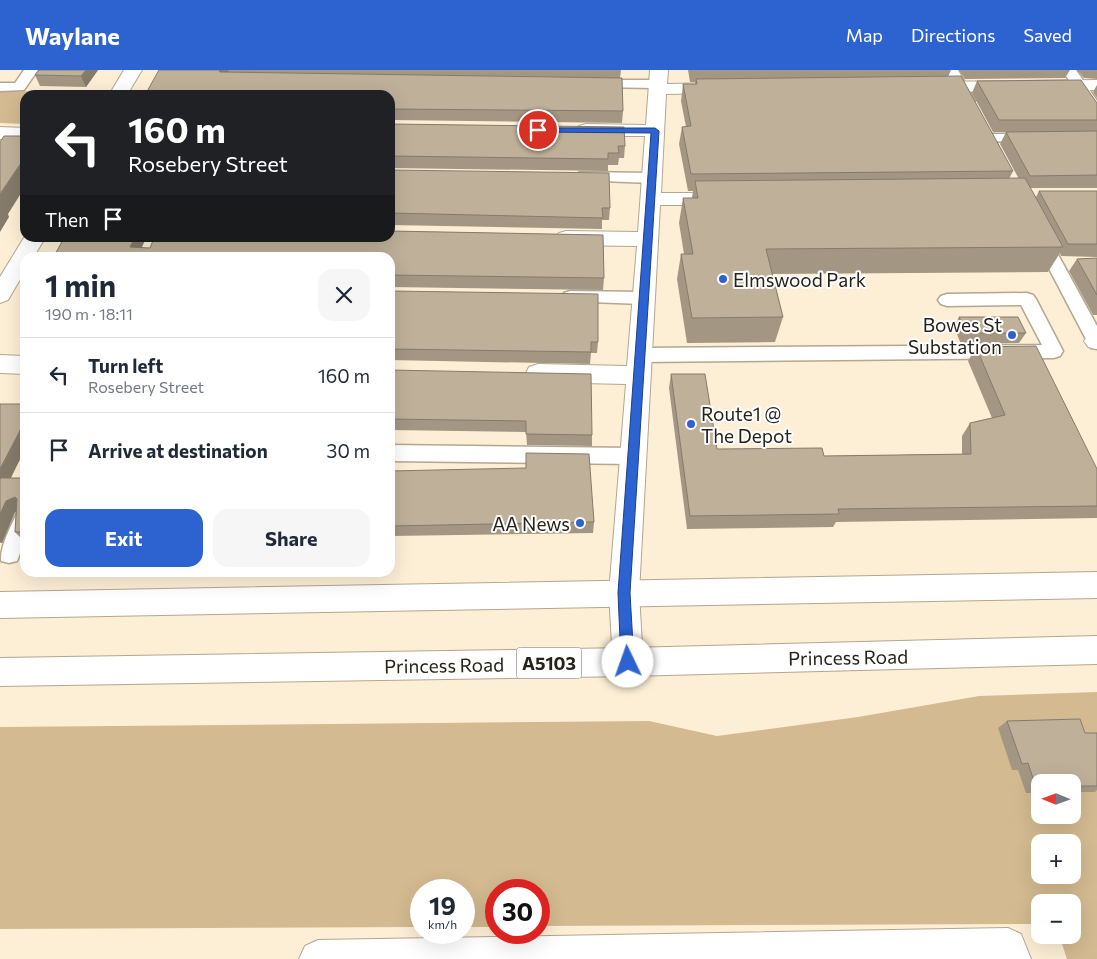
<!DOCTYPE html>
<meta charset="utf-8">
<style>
body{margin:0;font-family:Commissioner,sans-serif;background:#f6f6f7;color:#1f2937;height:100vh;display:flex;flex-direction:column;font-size:19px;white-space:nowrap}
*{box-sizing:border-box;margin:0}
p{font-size:16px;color:#747a83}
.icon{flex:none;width:28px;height:28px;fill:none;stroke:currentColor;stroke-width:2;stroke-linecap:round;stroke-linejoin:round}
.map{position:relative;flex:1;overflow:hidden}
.side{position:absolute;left:20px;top:182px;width:375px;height:325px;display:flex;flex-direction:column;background:#fff;border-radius:15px;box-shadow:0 5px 20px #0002}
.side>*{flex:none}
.banner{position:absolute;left:20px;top:20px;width:375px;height:152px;border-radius:15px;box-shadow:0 5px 20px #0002;background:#202124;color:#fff;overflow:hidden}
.needle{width:32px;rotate:271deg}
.buttons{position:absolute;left:1031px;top:704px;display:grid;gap:10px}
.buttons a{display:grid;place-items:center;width:50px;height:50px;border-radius:10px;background:#fff;box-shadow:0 5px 20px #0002;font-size:25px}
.speed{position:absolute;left:410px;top:809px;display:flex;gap:10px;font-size:25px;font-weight:700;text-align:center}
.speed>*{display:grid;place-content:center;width:65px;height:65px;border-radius:50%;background:#fff;box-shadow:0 5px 20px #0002;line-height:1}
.speed small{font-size:12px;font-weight:400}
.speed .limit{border:8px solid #d22;background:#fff;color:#111}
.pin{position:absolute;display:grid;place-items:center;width:42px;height:42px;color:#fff;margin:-21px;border:2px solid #fff;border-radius:50%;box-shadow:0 1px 5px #0007}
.me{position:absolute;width:55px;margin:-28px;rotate:357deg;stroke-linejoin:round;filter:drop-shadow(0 0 4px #0008)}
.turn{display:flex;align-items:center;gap:18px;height:105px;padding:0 25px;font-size:22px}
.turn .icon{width:65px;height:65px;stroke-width:2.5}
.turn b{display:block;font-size:35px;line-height:42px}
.then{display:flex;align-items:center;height:48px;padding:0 25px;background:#0003;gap:10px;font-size:19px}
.round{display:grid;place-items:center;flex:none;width:52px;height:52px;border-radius:15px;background:#f6f6f7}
.summary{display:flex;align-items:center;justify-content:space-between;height:85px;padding:0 25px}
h1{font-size:30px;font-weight:700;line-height:38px}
.button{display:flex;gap:10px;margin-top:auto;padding:10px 25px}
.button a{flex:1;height:58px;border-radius:15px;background:#2c63d1;color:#fff;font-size:20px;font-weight:700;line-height:58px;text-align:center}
.button a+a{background:#f6f6f7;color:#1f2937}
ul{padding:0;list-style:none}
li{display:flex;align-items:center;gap:15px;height:75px;padding:0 25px;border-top:1px solid #e0e1e3}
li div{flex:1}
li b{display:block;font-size:19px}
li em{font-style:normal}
header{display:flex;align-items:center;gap:30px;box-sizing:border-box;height:70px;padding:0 25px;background:#2c63d1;color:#fff}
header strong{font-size:24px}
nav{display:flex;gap:28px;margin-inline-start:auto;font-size:18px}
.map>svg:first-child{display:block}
</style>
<header>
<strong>Waylane</strong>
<nav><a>Map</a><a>Directions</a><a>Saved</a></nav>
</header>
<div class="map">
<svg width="1097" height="889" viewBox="0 0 1097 889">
<rect width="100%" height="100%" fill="#fdefd6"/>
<path fill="#d3ba90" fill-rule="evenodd" d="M0 21 90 22 88 25H25V54L0 53Z
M1097 622V889H1067L1059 865H1072V832H1040V854L539 856V820H496V857H464V820H421V857L0 859V657L649 651 717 666 858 647 979 626ZM1040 712H1072V745H1040ZM1040 772H1072V805H1040Z"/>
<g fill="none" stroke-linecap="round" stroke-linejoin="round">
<g stroke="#b4a68f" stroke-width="3">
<path id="lane" d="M24 0H38L24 20 0 21V13H15Z
M944 0H958L975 31 973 34H963Z
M1062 0H1076L1097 31V45L1092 44Z
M594 10H658L665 14 658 18 589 17 587 14Z
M988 64H1033L1040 68 1033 72 983 71 981 68 983 65Z
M580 102 652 103 660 108 652 113 575 110 572 107Z
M1041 163 1047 164 1049 168 1097 256V279L1091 278 1088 273 1033 168 1035 164Z
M570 221 642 222 648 224 651 228 648 232 642 234 564 231 561 227 564 223Z
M1027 223 1033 225 1036 229 1063 281 1060 286 1054 288 640 292 633 290 631 285 633 280 640 278 1042 275 1021 235 947 236 941 234 938 230 941 226 947 224Z
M390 375 632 378 639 380 642 386 639 392 632 394 390 391Z
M25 440C25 459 25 473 17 491L9 493 1 491C0 476 11 456 17 443Z"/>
</g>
<g stroke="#b4a68f" stroke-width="2">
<path id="street" d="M124 0H142L127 25H109Z
M650 0H668L667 14 721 13 727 14 730 18 727 22 721 23 666 24 661 123H719L726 125 729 129 726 133 719 135H660L639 523 643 592 639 602 628 606 617 602 613 592 609 523 626 314 538 312 529 309 526 303 529 297 538 294 627 296 637 176 566 175 559 173 555 168 559 163 566 161 638 162 645 66H586L579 64 577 60 579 56 586 54 646 55Z
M1097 10V20L929 22 923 21 920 17 923 13 929 12Z
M0 57 25 58V70L0 69Z
M25 166V168H45L33 188H25V201L8 230 0 233V207Z
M1097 263V279L1088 277 1084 271 1088 265Z
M0 285 25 286V304L0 303Z
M1008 858 1021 864 1031 889H299L305 876 318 870Z"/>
</g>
<g stroke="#b4a68f" stroke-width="2">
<path id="highway" d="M1097 502V528L0 548V522Z
M1097 566V594L628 606 0 616V588L628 578Z"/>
</g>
<use href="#lane" fill="#fff" fill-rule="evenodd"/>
<use href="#street" fill="#fff" fill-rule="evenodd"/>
<use href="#highway" fill="#fff" fill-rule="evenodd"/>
</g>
<path fill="#a39784" d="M98 0 86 17 40 16 35 5Z
M159 0H621L620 8 623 41 622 53 390 50V25Z
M688 0H951L948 7 1013 101 1009 109H1019L1000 74 1006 62H993L972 23 977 11 1097 33V118H1030L1036 127 1039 121H1097V187L1061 186 1060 183 1048 202 772 204 783 247 775 272 687 273 677 209 681 184H684L679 153 683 128H692L693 121H688L679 74 682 57H686L681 31 683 14H695V12H690Z
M959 0H1070L1065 8 965 9Z
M1077 0H1097V9L1084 8Z
M1097 15V28L1093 22Z
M390 54 625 76 624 88H619L618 95H608V101L390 98Z
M390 100 610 138 609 150H602V159L390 155Z
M390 161 603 165 604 208 603 220 390 217V188H53L64 168H146L141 178H150L154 168H390Z
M1097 188V245H1093L1069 201 1077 189Z
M390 221 598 272 597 283H591L590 294 390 290Z
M959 247 1026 263 1019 273 961 274 954 257Z
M976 277 1097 399V448L836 452 833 457 687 459 669 318 671 304 717 379 824 386 962 384V366L970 353 992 348 968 291Z
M390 300 592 365V376L527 375 526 362 390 360Z
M0 334 25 379 11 408H25V472L15 462 16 442H15L2 473H0Z
M390 401 594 452 593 463 390 466Z
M1007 651 1085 663H1097V720L1095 722H1072V712H1040V723H1026L1018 700H1012L998 658Z"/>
<path fill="#857b6b" d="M86 0H98L86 17 81 6Z
M218 0H228L229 3 220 8Z
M25 87V117L8 144 9 147 0 162V124Z
M135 168H146L137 188 130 177Z
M25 351V379L5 419 0 414V399Z
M15 427 24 438 15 442 2 473 0 471V444L6 431Z"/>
<path fill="#beb099" stroke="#857b6b" d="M39 0H86L81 6 35 5Z
M159 0H219L220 2 622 8 623 41 390 39V25H145Z
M961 6 1013 101 691 104 682 57 691 56 683 14H697L696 9Z
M1081 10 1097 33V50H999L977 11Z
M390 54 624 57 625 76H618L619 83H608V89L390 86Z
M1097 61V105L1030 106 1006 62Z
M4 66H25V87L0 124V72Z
M390 100 609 103 610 138H602L603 148 390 143Z
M1025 108 1063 177 766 179 783 247 692 248 681 184H693L683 128H698L695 111Z
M1039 121H1097V174H1068Z
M390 161 603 165 604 208 390 205V188H53L64 168H135L130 177 150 178 154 168H390Z
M1097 188V225L1077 189Z
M390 221 598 224V272H591V282L390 279Z
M959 247H1018L1026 263H966Z
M1036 276 1097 399V436L838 439 839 444 690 446 671 304H705L717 379 822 378 824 386 971 384 970 353 1005 345 976 277Z
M390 300 591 304 592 365 526 364V351L390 349Z
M0 334H25V351L0 399Z
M526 383 589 384 594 452 390 456V401L526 398Z
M0 408H25V462H15L17 429 15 427 6 431 0 444Z
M1080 649 1085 663H1097V716H1072V712H1040V717H1036L1028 693 1022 694 1007 651Z"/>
<path fill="#2c63d1" stroke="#1d4088" d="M535 58H655L659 61 630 523 634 592 632 596 628 598 623 596 621 592 618 523 651 63 538 62 534 60Z"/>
<g fill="#2c63d1" stroke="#fefefe" stroke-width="2">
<circle cx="723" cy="209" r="5"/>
<circle cx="1012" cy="265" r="5"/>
<circle cx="691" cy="354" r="5"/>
<circle cx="580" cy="453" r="5"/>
</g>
<g text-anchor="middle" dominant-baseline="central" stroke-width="4" stroke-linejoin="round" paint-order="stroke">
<rect fill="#fefefe" stroke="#68645e" stroke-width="1" x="516.5" y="577.5" width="65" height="31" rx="4"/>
<g font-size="18" font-weight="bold" fill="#272219">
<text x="549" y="593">A5103</text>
</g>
<g font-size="19" fill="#272219" stroke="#fefefe" text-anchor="start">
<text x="733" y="209">Elmswood Park</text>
<text x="1002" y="254" text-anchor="end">Bowes St<tspan x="1002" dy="22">Substation</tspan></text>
<text x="701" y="343">Route1 @<tspan x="701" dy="22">The Depot</tspan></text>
<text x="570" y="453" text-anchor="end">AA News</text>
</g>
<g font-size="19" fill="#272219" stroke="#fefefe">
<text transform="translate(848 587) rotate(-1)">Princess Road</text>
<text transform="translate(444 595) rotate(-1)">Princess Road</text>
</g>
</g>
</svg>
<div class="buttons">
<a><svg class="needle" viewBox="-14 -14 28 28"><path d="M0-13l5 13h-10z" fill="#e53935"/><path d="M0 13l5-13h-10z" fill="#747a83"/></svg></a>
<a>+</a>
<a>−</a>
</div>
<div class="speed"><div>19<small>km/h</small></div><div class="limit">30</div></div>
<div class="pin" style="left:538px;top:60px;background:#d93025"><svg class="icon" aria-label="arrive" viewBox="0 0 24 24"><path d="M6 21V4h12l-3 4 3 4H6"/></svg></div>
<svg class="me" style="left:628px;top:592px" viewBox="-20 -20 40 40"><circle r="19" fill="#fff"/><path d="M0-13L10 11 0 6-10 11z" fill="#2c63d1"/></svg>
<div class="banner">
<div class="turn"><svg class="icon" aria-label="left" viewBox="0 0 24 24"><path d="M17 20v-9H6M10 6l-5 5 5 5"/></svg><div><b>160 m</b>Rosebery Street</div></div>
<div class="then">Then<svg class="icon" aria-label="arrive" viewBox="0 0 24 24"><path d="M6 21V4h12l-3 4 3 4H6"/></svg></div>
</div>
<section class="side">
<div class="summary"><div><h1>1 min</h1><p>190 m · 18:11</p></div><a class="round"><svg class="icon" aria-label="close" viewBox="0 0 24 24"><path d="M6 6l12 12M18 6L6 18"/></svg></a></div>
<ul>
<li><svg class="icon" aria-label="left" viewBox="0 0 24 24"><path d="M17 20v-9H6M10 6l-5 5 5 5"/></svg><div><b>Turn left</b><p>Rosebery Street</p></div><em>160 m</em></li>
<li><svg class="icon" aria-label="arrive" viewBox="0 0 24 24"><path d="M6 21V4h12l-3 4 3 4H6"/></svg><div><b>Arrive at destination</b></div><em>30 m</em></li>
</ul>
<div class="button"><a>Exit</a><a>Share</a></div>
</section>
</div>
